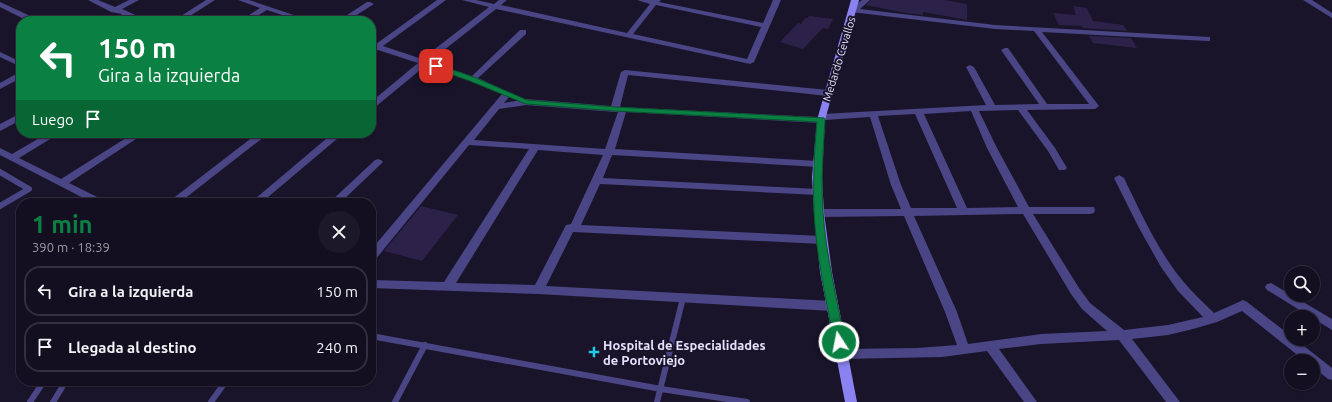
<!DOCTYPE html>
<html lang="es">
<meta charset="utf-8">
<style>
body{margin:0;font-family:Ubuntu,sans-serif;background:#1c1829;color:#f1f3f6;height:100vh;display:flex;flex-direction:column;font-size:15px;white-space:nowrap}
*{box-sizing:border-box;margin:0}
p{font-size:13px;color:#9d9ca5}
.icon{flex:none;width:22px;height:22px;fill:none;stroke:currentColor;stroke-width:2;stroke-linecap:round;stroke-linejoin:round}
.map{position:relative;flex:1;overflow:hidden}
.side{position:absolute;left:16px;top:198px;width:360px;height:188px;display:flex;flex-direction:column;background:#130f20;border-radius:16px;box-shadow:0 1px 3px #0004,0 0 0 1px #322f3e}
.side>*{flex:none}
.top-card{position:absolute;left:16px;top:16px;width:360px;height:122px;border-radius:16px;box-shadow:0 1px 3px #0004,0 0 0 1px #322f3e;background:#0b8043;color:#fff;overflow:hidden}
.tools{position:absolute;left:1284px;top:266px;display:grid;gap:8px}
.tools a{display:grid;place-items:center;width:36px;height:36px;border-radius:50%;background:#130f20;box-shadow:0 1px 3px #0004,0 0 0 1px #322f3e;font-size:20px}
.pin{position:absolute;display:grid;place-items:center;width:34px;height:34px;color:#fff;margin:-17px;border-radius:8px;box-shadow:0 2px 6px #0006}
.me{position:absolute;width:44px;margin:-22px;rotate:349deg;stroke-linejoin:round;filter:drop-shadow(0 0 3px #0008)}
.turn{display:flex;align-items:center;gap:14px;height:84px;padding:0 16px;font-size:18px}
.turn .icon{width:52px;height:52px;stroke-width:2.5}
.turn b{display:block;font-size:28px;line-height:34px}
.then{display:flex;align-items:center;height:38px;padding:0 16px;background:#0003;gap:8px;font-size:15px}
.round{display:grid;place-items:center;flex:none;width:42px;height:42px;border-radius:21px;background:#1c1829}
.headline{display:flex;align-items:center;justify-content:space-between;height:68px;padding:0 16px}
h1{font-size:24px;font-weight:700;line-height:30px;color:#0b8043}
ul{padding:0;list-style:none}
li{display:flex;align-items:center;gap:12px;height:50px;margin:0 8px 6px;padding:0 8px;border:2px solid #322f3e;border-radius:16px}
li div{flex:1}
li b{display:block;font-size:15px}
li em{font-style:normal}
.map>svg:first-child{display:block}
</style>
<div class="map">
<svg width="1332" height="402" viewBox="0 0 1332 402">
<rect width="100%" height="100%" fill="#19142a"/>
<path fill="#2c2249" d="M871 0H944L967 4V20L923 12V15L906 13 866 5Z
M1073 6 1087 8 1093 21 1123 25 1127 31 1083 28 1082 26 1059 25 1053 13 1076 15Z
M809 16 833 19 828 29 823 28 803 49 780 42 798 23 801 24 805 18H808Z
M1089 36 1131 38 1137 48 1093 43Z
M421 206 458 215 422 261 384 251Z"/>
<g fill="none" stroke-linecap="round" stroke-linejoin="round">
<path stroke="#4a4584" stroke-width="6" d="M0 172 29 189 0 206
M371 336 661 389 747 402
M30 402 44 381
M53 402 66 381
M211 402 226 381
M395 402 425 345
M657 402 683 298"/>
<path fill="#4a4584" fill-rule="evenodd" d="M88 0H98L115 7 129 0H139L122 9 149 21H138L128 17 121 21H112L122 14 111 12Z
M206 0H215L182 21H173Z
M238 0H249L312 21H300L267 10 249 21H240L260 8Z
M437 0H446L383 46 422 59 489 7 462 0H476L494 4 499 0H507L501 5 627 33 650 4 637 0H661L659 2 763 23 773 0H781L754 62 750 64 496 9 429 62 472 76 520 30H526V34L478 78 517 96 513 99 509 97 504 103 526 99 611 106 621 72 625 70 828 90 832 93 828 96 628 75 620 107 818 117 822 114 986 105 966 67 970 65 974 67 995 105 1039 104 1001 50 1005 48H1008L1047 104H1089L1034 31 995 29 851 12V8L862 0H870L860 9 995 25 1210 37V41H1207L1042 32 1099 106 1095 109 1027 110 1055 148 1067 168 1065 170H1059L1048 151 1018 110 979 111 997 148 1029 207H1094L1095 210 1094 213 1090 214H1033L1079 288 1090 303 1124 330 1168 325 1203 317 1178 291 1161 267 1139 228 1114 178 1119 175 1124 178C1141 213 1157 249 1182 280 1192 292 1203 302 1214 313L1239 302 1243 300 1247 302 1291 336V339H1295L1332 368V380L1328 379 1313 367V361H1305L1242 311 1217 322 1193 329 1168 335 1132 339 1180 402H1166L1119 340 1041 344 999 349 1037 402H1024L987 351 942 357 842 359 838 358 836 354 838 350 842 349 917 348 957 345 945 312 904 216 819 217 815 216 814 213 815 210 819 209H901L891 185 870 117 825 120 824 122 821 123 626 112 615 149 818 161 823 164 818 167 612 155 603 178 818 189 823 192 818 195 600 184 581 225 822 236 826 237 827 240 826 243 822 244 573 232 546 286 832 301 836 303 838 306 836 309 832 311 538 294 371 288V280L444 282 529 149 469 145 375 260 371 261V250L502 94 470 81 425 66 374 108 371 109V102L418 63 378 50 371 52V43L376 44ZM656 5 761 27 747 59 633 34ZM526 105 615 112H618L605 149 474 140 499 109ZM971 111 987 148 1018 207 967 208 924 114ZM915 114 957 208H911L901 185 878 116ZM538 150 603 155 571 224 566 225 535 285 456 283ZM1023 214 1071 294 1082 309 1107 331 1041 334 968 344 957 312 914 216Z
M1303 0H1312L1332 13V18Z
M0 2 37 19 38 21H28L0 7Z
M367 2H370L374 4 347 21H338Z
M0 52 21 62V67L0 57Z
M18 73H21V78L0 89V83Z
M21 113V120L0 131V124Z
M48 133H60L19 158 61 179 134 133H145L69 183 105 201 106 203H93L0 155V148L12 154Z
M258 133H269L179 203H167Z
M333 133H344L261 203H250Z
M378 159 381 160 383 162 381 164 340 203H329L375 160Z
M1271 283 1332 319V330L1267 290 1265 287 1267 284Z"/>
<path fill="#8a82f1" fill-rule="evenodd" d="M851 0H859L825 120 822 177 824 213 832 272 857 402H845L820 272 814 213 812 177 817 120Z"/>
</g>
<path fill="#0b8043" stroke="#07532c" d="M436 64 476 78 527 100 615 107 824 118 825 120C823 151 821 181 823 212 826 256 837 299 845 342L843 345 839 347 835 345 834 342C826 299 816 255 814 211 813 181 814 152 817 122L615 111 526 104 470 81 433 68V65Z"/>
<path fill="#22c9e7" stroke="#19142a" stroke-width="1.5" d="M592 346h4v4h4v4h-4v4h-4v-4h-4v-4h4z"/>
<g text-anchor="middle" dominant-baseline="central" stroke-width="4" stroke-linejoin="round" paint-order="stroke">
<g font-size="11" fill="#e5e1fc" stroke="#19142a">
<text transform="translate(839 59) rotate(-73)">Medardo Cevallos</text>
</g>
<g font-size="13" font-weight="bold" fill="#e5e1fc" stroke="#19142a" text-anchor="start">
<text x="603" y="345">Hospital de Especialidades<tspan x="603" dy="15">de Portoviejo</tspan></text>
</g>
</g>
</svg>
<div class="tools">
<a><svg class="icon" aria-label="search" viewBox="0 0 24 24"><circle cx="10" cy="10" r="6"/><path d="M15 15l6 6"/></svg></a>
<a>+</a>
<a>−</a>
</div>
<div class="pin" style="left:436px;top:66px;background:#d93025"><svg class="icon" aria-label="arrive" viewBox="0 0 24 24"><path d="M6 21V4h12l-3 4 3 4H6"/></svg></div>
<svg class="me" style="left:839px;top:342px" viewBox="-20 -20 40 40"><circle r="17" fill="#0b8043" stroke="#fff" stroke-width="3"/><path d="M0-11L8 9 0 5-8 9z" fill="#fff"/></svg>
<div class="top-card">
<div class="turn"><svg class="icon" aria-label="left" viewBox="0 0 24 24"><path d="M17 20v-9H6M10 6l-5 5 5 5"/></svg><div><b>150 m</b>Gira a la izquierda</div></div>
<div class="then">Luego<svg class="icon" aria-label="arrive" viewBox="0 0 24 24"><path d="M6 21V4h12l-3 4 3 4H6"/></svg></div>
</div>
<section class="side">
<div class="headline"><div><h1>1 min</h1><p>390 m · 18:39</p></div><a class="round"><svg class="icon" aria-label="close" viewBox="0 0 24 24"><path d="M6 6l12 12M18 6L6 18"/></svg></a></div>
<ul>
<li><svg class="icon" aria-label="left" viewBox="0 0 24 24"><path d="M17 20v-9H6M10 6l-5 5 5 5"/></svg><div><b>Gira a la izquierda</b></div><em>150 m</em></li>
<li><svg class="icon" aria-label="arrive" viewBox="0 0 24 24"><path d="M6 21V4h12l-3 4 3 4H6"/></svg><div><b>Llegada al destino</b></div><em>240 m</em></li>
</ul>
</section>
</div>
